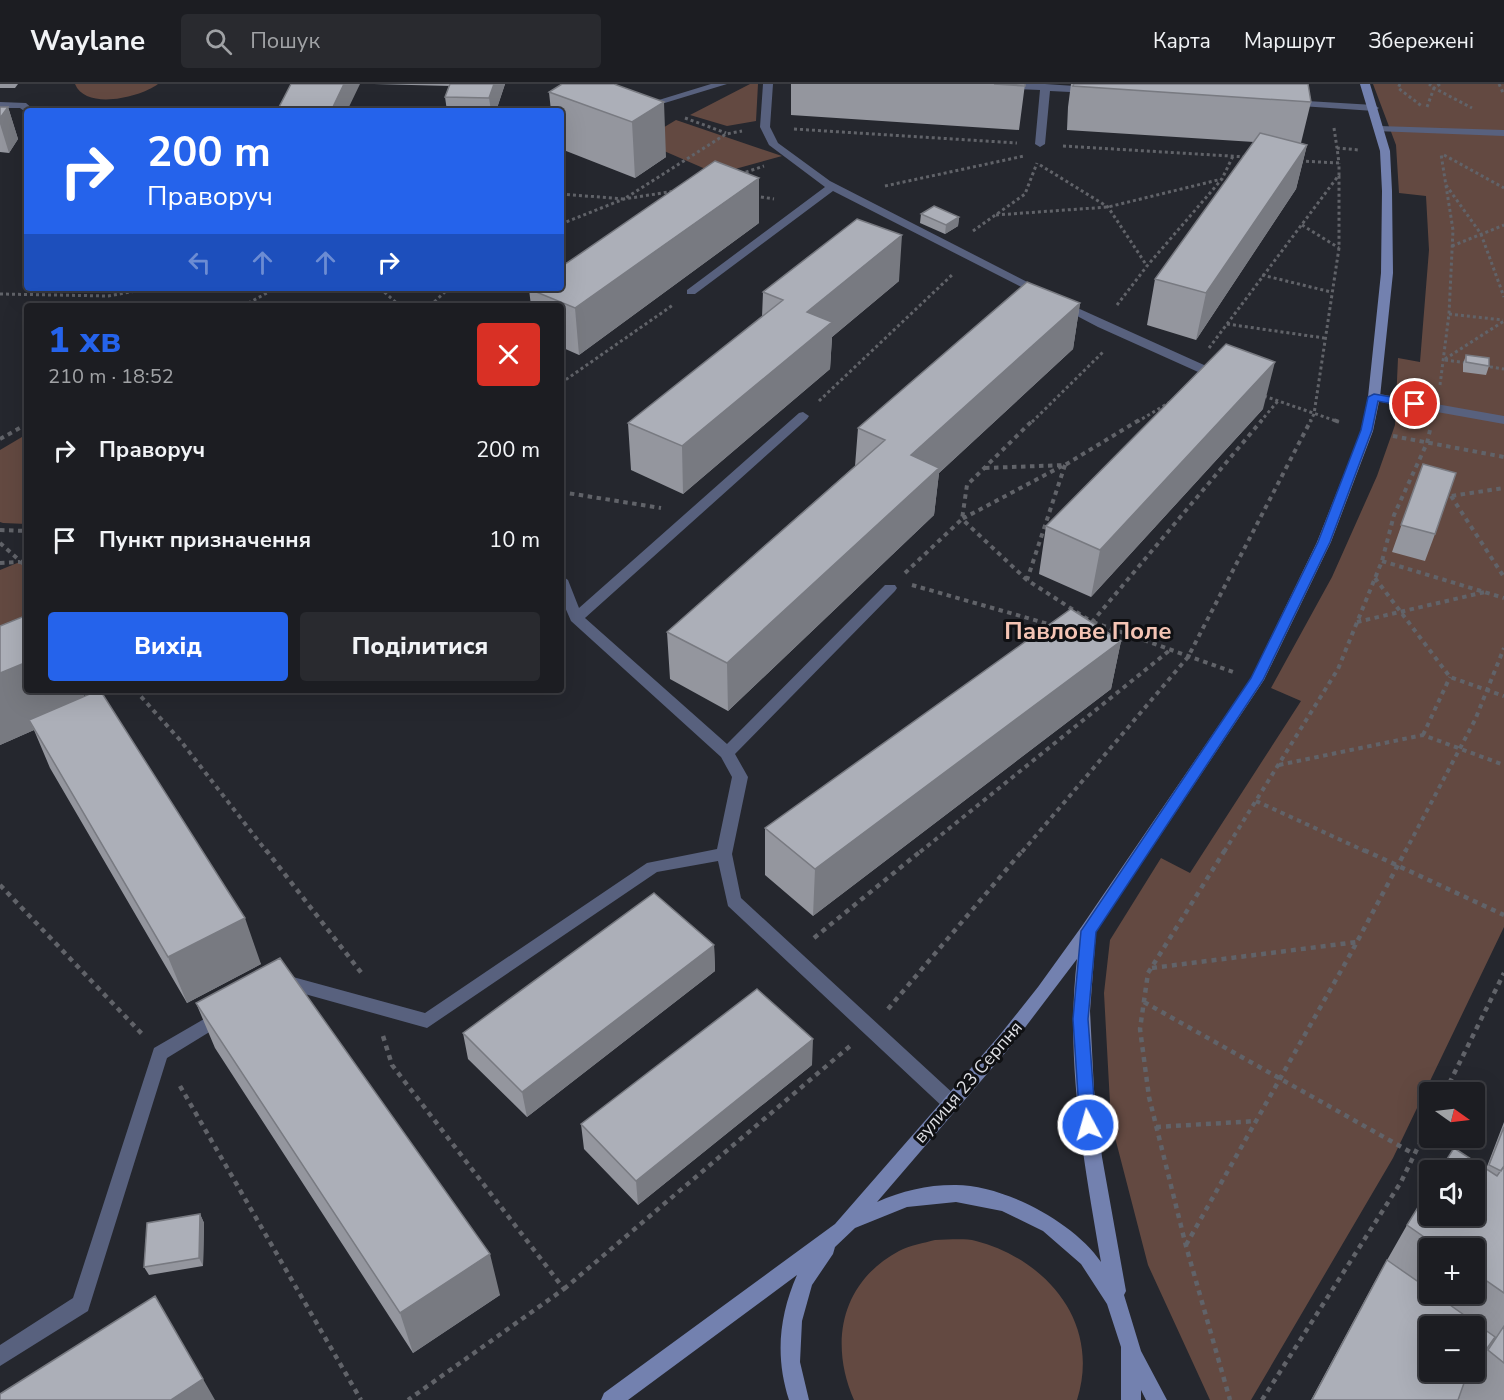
<!DOCTYPE html>
<html lang="uk">
<meta charset="utf-8">
<style>
body{margin:0;font-family:"Nunito Sans",sans-serif;background:#292a2f;color:#f1f3f6;height:100vh;display:flex;flex-direction:column;font-size:22px;white-space:nowrap}
*{box-sizing:border-box;margin:0}
p{font-size:20px;color:#a0a2a5}
.icon{flex:none;width:33px;height:33px;fill:none;stroke:currentColor;stroke-width:2;stroke-linecap:round;stroke-linejoin:round}
.map{position:relative;flex:1;overflow:hidden}
.sheet{position:absolute;left:24px;top:219px;width:540px;height:390px;display:flex;flex-direction:column;background:#1c1d22;border-radius:6px;box-shadow:0 6px 24px #0002,0 0 0 2px #3a3b40}
.sheet>*{flex:none}
.banner{position:absolute;left:24px;top:24px;width:540px;height:183px;border-radius:6px;box-shadow:0 6px 24px #0002,0 0 0 2px #3a3b40;background:#2563eb;color:#fff;overflow:hidden}
.needle{width:39px;rotate:104deg}
.tools{position:absolute;left:1419px;top:998px;display:grid;gap:12px}
.tools a{display:grid;place-items:center;width:66px;height:66px;border-radius:6px;background:#1c1d22;box-shadow:0 6px 24px #0002,0 0 0 2px #3a3b40;font-size:30px}
.pin{position:absolute;display:grid;place-items:center;width:51px;height:51px;color:#fff;margin:-26px;border:3px solid #fff;border-radius:50%;box-shadow:0 2px 6px #0007}
.me{position:absolute;width:66px;margin:-33px;rotate:354deg;stroke-linejoin:round;filter:drop-shadow(0 0 4px #0008)}
.turn{display:flex;align-items:center;gap:21px;height:126px;padding:0 24px;font-size:27px}
.turn .icon{width:78px;height:78px;stroke-width:2.5}
.turn b{display:block;font-size:42px;line-height:51px}
.lanes{display:flex;align-items:center;height:57px;padding:0 24px;background:#0003;justify-content:center;gap:30px;direction:ltr}
.lanes .off{opacity:.35}
.round{display:grid;place-items:center;flex:none;width:63px;height:63px;border-radius:6px;background:#292a2f}
.head{display:flex;align-items:center;justify-content:space-between;height:102px;padding:0 24px}
h1{font-size:36px;font-weight:800;line-height:45px;color:#2563eb}
.button{display:flex;gap:12px;margin-top:auto;padding:12px 24px}
.button a{flex:1;height:69px;border-radius:6px;background:#2563eb;color:#fff;font-size:24px;font-weight:800;line-height:69px;text-align:center}
.button a+a{background:#292a2f;color:#f1f3f6}
ul{padding:0;list-style:none}
li{display:flex;align-items:center;gap:18px;height:90px;padding:0 24px}
li div{flex:1}
li b{display:block;font-size:22px}
li em{font-style:normal}
header{display:flex;align-items:center;gap:36px;box-sizing:border-box;height:84px;padding:0 30px;background:#1c1d22;border-bottom:2px solid #3a3b40}
header strong{font-size:28px}
nav{display:flex;gap:33px;margin-inline-start:auto;font-size:21px}
.search{width:420px;height:54px;background:#292a2f;display:flex;align-items:center;gap:15px;box-sizing:border-box;padding:0 21px;border-radius:6px;color:#a0a2a5;font-size:22px}
.map>svg:first-child{display:block}
</style>
<header>
<strong>Waylane</strong>
<div class="search"><svg class="icon" aria-label="search" viewBox="0 0 24 24"><circle cx="10" cy="10" r="6"/><path d="M15 15l6 6"/></svg>Пошук</div>
<nav><a>Карта</a><a>Маршрут</a><a>Збережені</a></nav>
</header>
<div class="map">
<svg width="1504" height="1316" viewBox="0 0 1504 1316">
<rect width="100%" height="100%" fill="#25272e"/>
<path fill="#634941" d="M75 0H158C141 13 86 27 75 0Z
M750 0H758L756 37 727 42 690 31Z
M1373 0H1504V843L1393 1074 1251 1316H1210L1148 1181 1111 1038 1104 909 1110 856 1161 774 1190 789 1301 617 1271 604 1332 493 1377 392 1395 341 1398 274 1420 278 1429 166 1426 112 1399 109 1396 61Z
M676 36 782 72 717 90 641 57Z
M27 350V440L3 439 0 438V366Z
M27 475V581L0 594V486Z
M935 1156C948 1156 964 1154 976 1157 1048 1176 1101 1240 1077 1316H854C829 1259 841 1198 899 1167 910 1161 924 1159 935 1156Z"/>
<g fill="none" stroke-linecap="round" stroke-linejoin="round">
<path stroke="#616369" stroke-width="3" stroke-dasharray="3 3" stroke-linecap="butt" d="M1400 0 1398 4 1423 23
M1440 0 1434 4 1472 24
M1499 0 1504 11
M1427 23 1434 4 1429 0
M685 34 726 49
M1334 44 1337 64
M794 45 1017 59
M1063 62 1247 73
M1444 71 1504 104
M1300 77 1339 79 1337 64 1359 66
M1040 81 1108 123 1147 182
M740 90 764 82
M1446 101 1481 150 1504 213
M885 102 1024 72
M561 110 624 115 726 50 742 47
M755 112 774 115
M996 131 1108 123 1222 95
M561 140 624 115 675 107
M1302 141 1339 164
M973 147 1025 110 1037 79
M1452 162 1504 141
M1262 191 1331 208
M380 204 400 222
M0 210 108 212 153 204
M1117 221 1147 182 1222 95 1233 72
M243 222 276 204
M430 222 449 204
M1449 230 1503 236
M1227 240 1324 254
M1209 264 1339 91V79
M1445 275 1504 237
M1445 276 1468 279
M1484 282 1504 285
M561 299 673 221
M1440 301 1449 230 1453 146 1441 70
M1264 312 1339 338
M819 317 953 190
M1032 338 1104 267
M1137 338 1170 318
M1260 338 1278 317
M1310 338 1314 330 1339 164V91"/>
<path stroke="#616369" stroke-width="4" stroke-dasharray="4.5 4.5" stroke-linecap="butt" d="M1334 336 1342 339
M1393 352 1504 373
M0 355 27 340
M1065 381 1027 496 1092 538 1262 336
M985 384 1065 381 1139 336
M561 408 661 424
M1443 410 1451 412 1504 404
M1451 412 1504 493
M0 446 27 447
M0 459 27 483
M1382 477 1504 514
M0 479 20 478
M905 489 962 435 967 401 1033 336
M1375 494 1450 593 1504 612
M1027 496 962 435 1062 382
M912 501 1052 541
M1093 538 1233 588
M1357 538 1485 508
M135 606 180 656 267 768
M1423 651 1450 593
M1279 681 1423 651 1504 681
M1256 717 1367 768
M920 768 1170 566
M1022 768 1188 573 1311 336
M1224 768 1338 585 1382 477 1394 431 1427 359 1430 346
M1405 768 1475 636 1504 564"/>
<path stroke="#616369" stroke-width="4.5" stroke-dasharray="5 5" stroke-linecap="butt" d="M266 766 363 891
M1225 766 1148 889 1140 945 1149 1013 1186 1162 1230 1316
M1364 766 1504 831
M0 801 142 950
M814 854 922 766
M1152 884 1357 858
M1144 918 1414 1070
M888 925 1023 766
M383 952 392 981 564 1205 408 1316
M180 1002 361 1316
M1445 1008 1504 889
M1156 1043 1257 1037
M1186 1161 1351 869 1406 766
M564 1205 850 962
M1262 1316 1401 1098 1430 1038"/>
<path fill="#58617e" fill-rule="evenodd" d="M711 0H727L645 25 636 23Z
M763 0H773L770 43 778 59 830 97 1045 207V211H1037L833 107 695 210H687V206L825 103 769 61 760 43Z
M966 0H1045L1090 3 1095 6 1090 9 1050 7 1045 60 1040 63 1035 60 1040 6 971 3Z
M1290 16 1374 21 1379 24 1374 27 1286 21 1285 19Z
M0 18 26 19 35 27H27V29L20 24H0Z
M1379 42 1504 46V52L1375 47V43Z
M1062 217 1224 290 1226 293 1224 296H1216L1098 243 1058 222 1056 220Z
M1374 309 1504 332V340L1370 316 1368 313Z
M803 328 809 332 807 335 585 534 727 660 885 501H895L897 504 895 507 735 670 748 693 732 770 741 814 956 1012 959 1018 956 1024 950 1026 944 1024 728 822 718 777 657 788 427 944 276 902 274 897 276 892 282 890 425 929 647 779 717 765 732 693 721 673 571 537 561 514V491L568 496 579 524 799 329Z
M223 924 229 926 232 931 229 936 167 974 88 1227 0 1282V1261L73 1214 154 964Z"/>
<path fill="#7381af" fill-rule="evenodd" d="M1360 0H1370L1390 67 1392 107 1393 189 1380 313 1373 347 1331 458 1264 596 1096 848 1090 927 1094 1006 1102 1073 1126 1207 1124 1211 1141 1267 1167 1316H1146L1141 1306V1316H1121V1263L1107 1220 1081 1180 1043 1147 1002 1127 956 1118 907 1123 855 1144 835 1163 833 1170 812 1201 802 1237 800 1278 809 1316H789C775 1273 779 1232 797 1191L628 1316H601L604 1309 835 1140 999 952 1038 903 1082 842 1251 594 1317 458 1361 347 1368 313 1381 189 1382 107 1380 67ZM1077 875C1065 977 1084 1078 1101 1178 1074 1138 1002 1100 954 1101 926 1101 902 1107 877 1118L1011 962Z"/>
</g>
<path fill="#94969e" fill-rule="evenodd" d="M0 0H18L15 4H0Z
M374 0H505L496 27H447L445 13 449 2Z
M614 0 666 73 635 94 561 65V27H551L549 8Z
M791 0H1025L1019 46 791 31Z
M1071 0H1308L1311 18 1301 59 1307 61 1296 105 1196 256 1147 241 1155 195 1254 58 1067 46 1068 23Z
M0 23H8L18 55 9 69 0 68Z
M921 130 959 133 958 142 945 150 920 139Z
M759 139 579 271 561 263V222H531L529 205Z
M899 197 832 253 830 285 683 410 631 386 628 339 762 233 763 208Z
M1080 219 1073 265 939 389 934 431 728 627 670 595 667 548 855 382 858 344Z
M1466 271 1489 282 1486 291 1463 288V280Z
M1263 325 1091 513 1039 490 1046 442Z
M1423 380 1435 450 1425 477 1392 468Z
M0 542 82 606 84 612 261 880 187 919 50 684 34 646 0 661Z
M1121 557 1111 605 813 832 765 791V744Z
M714 861 715 887 527 1033 468 975 463 949Z
M196 919 500 1211 413 1269 215 964Z
M812 981 638 1121 584 1065 581 1040Z
M1504 1038V1316H1311L1374 1199 1407 1141 1486 1085ZM1430 1164H1474V1209H1430ZM1474 1242V1287H1430Z
M200 1130 204 1139 203 1182 149 1191 144 1183Z"/>
<path fill="#787a81" d="M344 0H360L347 27H331Z
M494 0H505L496 27H491L489 14Z
M664 18 666 73 635 94 632 38Z
M8 23 18 55 9 69 0 40V34Z
M1307 61 1296 105 1196 256 1206 209Z
M759 94V139L579 271 575 224Z
M959 133 958 142 945 150 946 141Z
M902 151 899 197 832 253 830 285 683 410 682 362 807 228Z
M1080 219 1073 265 939 389 934 431 728 627 727 579 911 371Z
M1275 278 1263 325 1091 513 1100 466Z
M1121 557 1111 605 813 832 815 785Z
M27 578V606H82L88 622 29 636 34 646 0 661V589Z
M269 606H278L270 610Z
M245 834 261 880 187 919 168 873Z
M714 861 715 887 527 1033 522 1008Z
M813 955 812 981 638 1121 636 1097Z
M200 1130 204 1139 203 1182 199 1174Z
M490 1170 500 1211 413 1269 400 1229Z
M203 1295 215 1316H171Z"/>
<path fill="#acafb8" stroke="#787a81" stroke-width="1.5" d="M291 0H344L331 27H277Z
M450 0H494L489 14 445 13Z
M562 0H614L664 18 632 38 549 8Z
M994 0H1025V2Z
M1074 0H1308L1311 18 1073 2Z
M0 23H8L0 34Z
M1260 49 1307 61 1206 209 1155 195Z
M715 77 759 94 575 224 529 205 561 204V183Z
M934 122 959 133 946 141 921 130Z
M857 135 902 151 807 228 832 238 682 362 628 339 783 216 763 208Z
M1027 198 1080 219 911 371 939 384 727 579 667 548 885 356 858 344Z
M1226 260 1275 278 1100 466 1046 442Z
M1466 271 1489 274V282L1466 278Z
M1423 380 1456 389 1435 450 1401 441Z
M1071 525 1121 557 815 785 765 744Z
M27 531V578L0 589V542Z
M99 606H100L245 834 168 873 29 636Z
M654 809 714 861 522 1008 463 949Z
M280 874 490 1170 400 1229 196 919Z
M757 905 813 955 636 1097 581 1040Z
M1504 1043V1082L1501 1087 1489 1081Z
M1454 1064 1497 1092 1504 1082V1209L1474 1188V1164H1440L1407 1141 1430 1104V1131H1474V1086H1440Z
M200 1130 199 1174 144 1183 147 1139Z
M1387 1176 1430 1206V1209H1433L1495 1253 1474 1283V1242H1430V1287H1472L1464 1299 1458 1316H1312Z
M155 1212 203 1295 171 1316H0V1310Z
M1504 1242V1279L1488 1266Z"/>
<path fill="#2563eb" stroke="#184099" stroke-width="1.5" d="M1374 310 1415 317 1421 320 1415 324 1378 317 1372 346 1330 458 1263 596 1096 848 1088 935 1096 1041 1094 1047 1088 1049 1082 1047 1080 1041 1073 935 1081 847 1251 594 1318 458 1361 346 1368 313Z"/>
<g text-anchor="middle" dominant-baseline="central" stroke-width="6" stroke-linejoin="round" paint-order="stroke">
<g font-size="18" fill="#dedfe4" stroke="#0f1013">
<text transform="translate(968 998) rotate(-49)">вулиця 23 Серпня</text>
</g>
<g font-size="24" font-weight="bold" fill="#f4c4b4" stroke="#0f1013">
<text x="1088" y="547">Павлове Поле</text>
</g>
</g>
</svg>
<div class="tools">
<a><svg class="needle" viewBox="-14 -14 28 28"><path d="M0-13l5 13h-10z" fill="#e53935"/><path d="M0 13l5-13h-10z" fill="#a0a2a5"/></svg></a>
<a><svg class="icon" aria-label="sound" viewBox="0 0 24 24"><path d="M4 9h4l5-4v14l-5-4H4zM17 9q2 3 0 6"/></svg></a>
<a>+</a>
<a>−</a>
</div>
<div class="pin" style="left:1415px;top:320px;background:#d93025"><svg class="icon" aria-label="arrive" viewBox="0 0 24 24"><path d="M6 21V4h12l-3 4 3 4H6"/></svg></div>
<svg class="me" style="left:1088px;top:1041px" viewBox="-20 -20 40 40"><circle r="17" fill="#2563eb" stroke="#fff" stroke-width="3"/><path d="M0-11L8 9 0 5-8 9z" fill="#fff"/></svg>
<div class="banner">
<div class="turn"><svg class="icon" aria-label="right" viewBox="0 0 24 24"><path d="M7 20v-9h11M14 6l5 5-5 5"/></svg><div><b>200 m</b>Праворуч</div></div>
<div class="lanes"><svg class="icon off" aria-label="left" viewBox="0 0 24 24"><path d="M17 20v-9H6M10 6l-5 5 5 5"/></svg><svg class="icon off" aria-label="ahead" viewBox="0 0 24 24"><path d="M12 20V5M6 11l6-6 6 6"/></svg><svg class="icon off" aria-label="ahead" viewBox="0 0 24 24"><path d="M12 20V5M6 11l6-6 6 6"/></svg><svg class="icon" aria-label="right" viewBox="0 0 24 24"><path d="M7 20v-9h11M14 6l5 5-5 5"/></svg></div>
</div>
<section class="sheet">
<div class="head"><div><h1>1 хв</h1><p>210 m · 18:52</p></div><a class="round" style="background:#d93025;color:#fff"><svg class="icon" aria-label="close" viewBox="0 0 24 24"><path d="M6 6l12 12M18 6L6 18"/></svg></a></div>
<ul>
<li><svg class="icon" aria-label="right" viewBox="0 0 24 24"><path d="M7 20v-9h11M14 6l5 5-5 5"/></svg><div><b>Праворуч</b></div><em>200 m</em></li>
<li><svg class="icon" aria-label="arrive" viewBox="0 0 24 24"><path d="M6 21V4h12l-3 4 3 4H6"/></svg><div><b>Пункт призначення</b></div><em>10 m</em></li>
</ul>
<div class="button"><a>Вихід</a><a>Поділитися</a></div>
</section>
</div>
